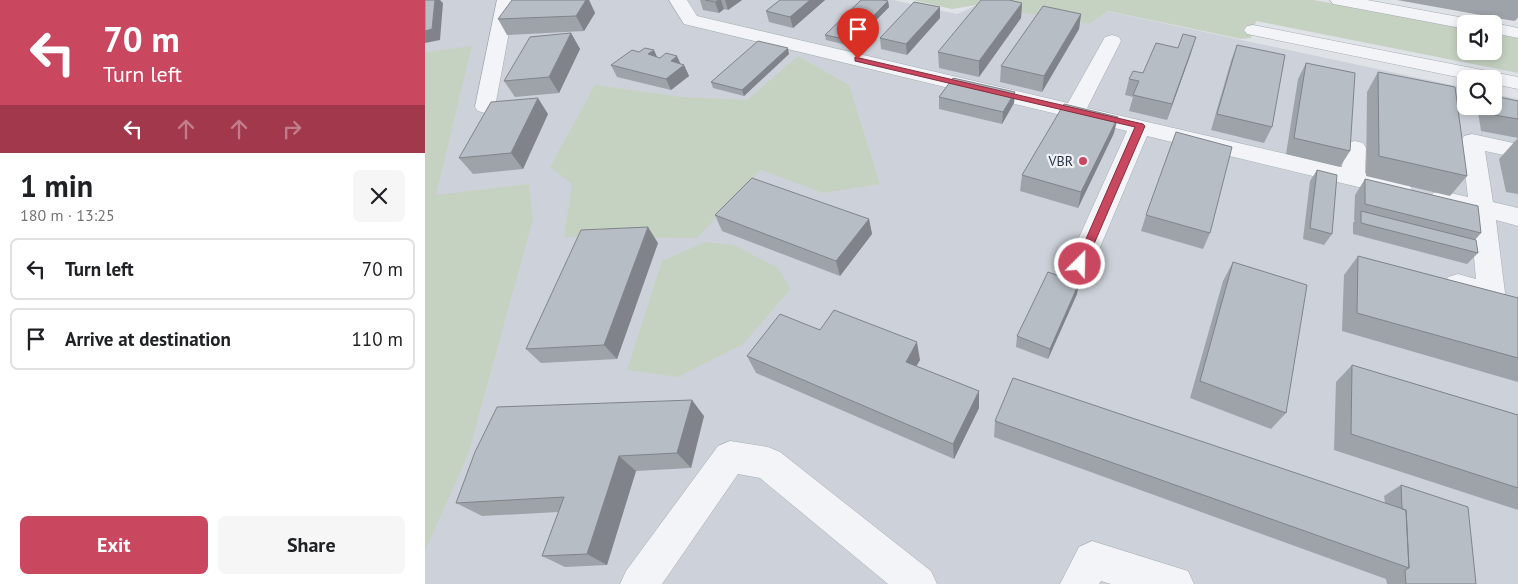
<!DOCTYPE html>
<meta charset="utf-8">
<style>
body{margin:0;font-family:"PT Sans",sans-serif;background:#f6f6f6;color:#202124;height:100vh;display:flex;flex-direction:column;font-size:19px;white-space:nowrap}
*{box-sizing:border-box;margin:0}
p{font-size:16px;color:#757577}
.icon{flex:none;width:28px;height:28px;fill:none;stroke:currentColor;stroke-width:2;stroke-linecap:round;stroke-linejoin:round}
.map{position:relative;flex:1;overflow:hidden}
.sheet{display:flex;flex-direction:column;background:#fff;width:425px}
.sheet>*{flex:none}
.top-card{background:#ca4760;color:#fff;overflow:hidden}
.fabs{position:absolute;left:1032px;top:15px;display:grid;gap:10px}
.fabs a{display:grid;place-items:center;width:45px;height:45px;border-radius:8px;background:#fff;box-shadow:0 2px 8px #0003;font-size:25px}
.pin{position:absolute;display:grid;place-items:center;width:42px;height:42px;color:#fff;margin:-51px -21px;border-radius:50% 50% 50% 0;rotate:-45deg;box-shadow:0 0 5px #0007}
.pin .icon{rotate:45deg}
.me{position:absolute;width:55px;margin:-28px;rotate:23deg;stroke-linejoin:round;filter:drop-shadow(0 0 4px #0008)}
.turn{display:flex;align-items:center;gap:18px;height:105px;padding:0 20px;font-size:22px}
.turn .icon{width:65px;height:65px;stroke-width:2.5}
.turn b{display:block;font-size:35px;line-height:42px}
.lanes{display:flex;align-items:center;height:48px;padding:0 20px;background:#0003;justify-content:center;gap:25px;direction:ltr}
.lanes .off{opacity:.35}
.round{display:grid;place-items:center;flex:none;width:52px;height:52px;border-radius:8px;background:#f6f6f6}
.overview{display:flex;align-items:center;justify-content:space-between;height:85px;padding:0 20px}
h1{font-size:30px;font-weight:700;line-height:38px}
.primary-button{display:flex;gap:10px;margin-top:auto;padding:10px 20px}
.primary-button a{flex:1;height:58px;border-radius:8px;background:#ca4760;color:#fff;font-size:20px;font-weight:700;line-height:58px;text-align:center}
.primary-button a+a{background:#f6f6f6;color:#202124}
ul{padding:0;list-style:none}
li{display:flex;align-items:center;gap:15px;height:62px;margin:0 10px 8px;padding:0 10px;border:2px solid #e0e0e0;border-radius:8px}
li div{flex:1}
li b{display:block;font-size:19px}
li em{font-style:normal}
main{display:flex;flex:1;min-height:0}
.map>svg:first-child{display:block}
</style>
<main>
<section class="sheet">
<div class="top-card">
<div class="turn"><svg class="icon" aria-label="left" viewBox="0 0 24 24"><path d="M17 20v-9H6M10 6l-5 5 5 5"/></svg><div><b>70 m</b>Turn left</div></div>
<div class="lanes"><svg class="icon" aria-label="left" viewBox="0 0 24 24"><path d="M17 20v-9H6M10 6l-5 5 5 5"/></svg><svg class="icon off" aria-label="ahead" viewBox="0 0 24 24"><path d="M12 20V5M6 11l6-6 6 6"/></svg><svg class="icon off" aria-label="ahead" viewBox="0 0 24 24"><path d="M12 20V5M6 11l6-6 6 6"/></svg><svg class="icon off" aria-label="right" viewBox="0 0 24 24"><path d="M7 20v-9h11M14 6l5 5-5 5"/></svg></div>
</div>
<div class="overview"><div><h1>1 min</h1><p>180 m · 13:25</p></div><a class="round"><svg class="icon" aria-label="close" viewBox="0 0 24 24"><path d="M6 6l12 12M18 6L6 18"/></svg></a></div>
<ul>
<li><svg class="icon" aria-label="left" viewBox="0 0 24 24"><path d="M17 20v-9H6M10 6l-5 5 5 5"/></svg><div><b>Turn left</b></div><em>70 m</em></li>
<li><svg class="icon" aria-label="arrive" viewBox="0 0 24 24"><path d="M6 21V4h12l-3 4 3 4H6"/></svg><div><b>Arrive at destination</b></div><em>110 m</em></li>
</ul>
<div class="primary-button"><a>Exit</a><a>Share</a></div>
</section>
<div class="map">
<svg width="1093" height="584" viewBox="0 0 1093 584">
<rect width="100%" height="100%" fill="#dfe3e8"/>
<path fill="#cdd2da" d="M0 0H468L532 14 552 5 682 11 1041 88V106H1069V94L1093 99V584H0Z"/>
<path fill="#c6d2c1" d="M488 0H889L1041 28V51H1069V34L1093 38V73L831 21 826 38 816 39 683 11 664 24 552 5 527 9Z
M47 46 11 195 104 184 108 219 43 455 0 551V52Z
M373 56 424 85 455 184 398 193 336 170 272 238 139 237 147 184 125 167 170 85 256 97 322 100Z
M280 242 309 245 353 268 366 289 318 344 253 377 202 370 237 261Z"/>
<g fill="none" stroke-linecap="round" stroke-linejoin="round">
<g stroke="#a5aab2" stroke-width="1">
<path id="minor" d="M72 0H90L70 107 67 111 60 113 53 111 50 107Z
M244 0H262L272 16 643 103 680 37 687 35 694 37 696 41 662 108 917 167 919 148 922 143 930 141 938 143 941 148 940 173 983 183 987 189 983 195 975 197 722 136 668 264 664 271 655 274 646 271 642 264 702 131 259 24Z
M905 0H942L1045 19 1051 20 1054 24H1041V29L914 5 908 4Z
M1069 23 1093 28V38L1069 33V24H1064Z
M828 25 1093 77V89L1069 84V79H1042L822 34 819 30 822 26Z
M1047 134 1093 144V158L1060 151 1068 202 1093 208V226L1071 220 1080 293 1076 301 1066 304 1023 293 1019 285 1023 277 1033 274 1051 279 1045 214 1008 205 1005 199 1008 193 1017 191 1043 197 1036 141 1039 136Z
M305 441 343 447 355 452 506 571 512 584H463L335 478 313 474 237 584H195L201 571 293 446Z
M667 541 763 571 769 584H686L676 581 674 584H635L654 547Z"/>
</g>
<use href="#minor" fill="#f2f4f7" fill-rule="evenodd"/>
</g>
<path fill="#9da3a9" d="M99 0H164L170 13 159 31 82 35 73 19Z
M275 0H317L303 10 299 9 294 13 278 10Z
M355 0H400L368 28 344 22 341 11Z
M972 0H1093V17L1091 20 1089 21Z
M463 1 464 7 426 46 401 40 400 35Z
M597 3 596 18 554 77 514 68 513 52Z
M656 14 654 29 617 92 575 82 576 66Z
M515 18 482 55 456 49 455 38Z
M146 33 155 49 134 93 90 97 79 81Z
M812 45 847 127 839 143 786 130 806 61Z
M766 53 742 120 704 111 708 97 700 95 704 79Z
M364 54 319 96 288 88 286 82Z
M232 57 259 65 264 76 246 90 192 77 186 65Z
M881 63 925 151 915 167 861 154 873 79Z
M953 72 1042 176 1025 196 941 176 942 92Z
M590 92 589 103 577 124 514 109V97Z
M1093 101V138L1056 131 1053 112 1057 106H1069Z
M123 114 98 169 48 174 34 158Z
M689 133 653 208 595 191 597 175Z
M1092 139H1093V194L1081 192 1074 159Z
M892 170 907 234 899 245 878 239 885 181Z
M940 179 1056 233 1050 240 1053 253 1042 264 928 234V223L930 220H929L930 195Z
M290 215 444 219 447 234 415 276 297 231Z
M721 215 785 233 778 249 716 231Z
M233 243 192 359 116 363 101 349Z
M933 256 1093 298V382L917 331 919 275Z
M808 262 861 413 846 429 765 398 798 281Z
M652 294 623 359 591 347 592 336Z
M395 330 495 360 491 366 554 391V408L529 459 331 373 322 356Z
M927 365 1093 415V510L909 450 911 382Z
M279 416 266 468 211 471 182 565 140 567 117 556 133 512 57 516 31 503Z
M570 421 960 503 959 496 976 485 1051 584H962L961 579 569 437Z"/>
<path fill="#80848a" d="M10 0H15L18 3 15 40 0 43V31Z
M161 0H164L170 13 159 31 151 16Z
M294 0H296L299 9 294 13 290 2Z
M300 0H317L303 10Z
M385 0H400L368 28 365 17Z
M463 1 464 7 426 46 425 40Z
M597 3 596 18 554 77V61Z
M515 7V18L482 55 481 44Z
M656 14 654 29 617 92 619 76Z
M146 33 155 49 134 93 124 77Z
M771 37 766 53 742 120 747 104Z
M363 48 364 54 319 96 317 90Z
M229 50 234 61 223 54Z
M252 56 257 67 259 65 264 76 246 90 241 79 246 61Z
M590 92 589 103 577 124 578 112Z
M113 98 123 114 98 169 86 153Z
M693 117 689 133 653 208 656 192Z
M444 219 447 234 415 276 411 261Z
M223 227 233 243 192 359 179 345Z
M654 283 652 294 623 359 625 349Z
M492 342 495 360 484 379 481 362Z
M554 391V408L529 459 528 444Z
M267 400 279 416 266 468 252 453Z
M194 456 211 471 182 565 162 554Z"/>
<path fill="#b7bdc5" stroke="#80848a" d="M0 0H10L7 29 0 31Z
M87 0H161L151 16 73 19Z
M280 0H294L290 2Z
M355 0H385L365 17 341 11Z
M436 0H458L463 1 425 40 400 35Z
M556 0H584L597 3 554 61 513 52Z
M489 2 515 7 481 44 455 38Z
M618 6 656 14 619 76 576 66Z
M146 33 124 77 79 81 105 37Z
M758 34 771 37 747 104 708 95 714 81 704 79 708 71 718 73 731 43 753 48Z
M333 41 363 48 317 90 286 82Z
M812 45 860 55 847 127 792 114Z
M220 48 229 50 223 54 235 58 241 53 252 56 246 61 259 65 241 79 186 65 207 50 214 52Z
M881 63 930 73 925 151 869 138Z
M953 72 1030 87 1042 176 954 156Z
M528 78 590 92 578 112 514 97Z
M1069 96 1093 101V119L1069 115 1068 106H1069Z
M113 98 86 153 34 158 66 102Z
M639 104 693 117 656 192 597 175Z
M751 132 807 147 785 233 721 215Z
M892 170 912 175 907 234 885 228Z
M327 178 444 219 411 261 290 215Z
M940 179 1053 206 1056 233 940 204Z
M936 211 1051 240 1053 253 936 223Z
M223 227 179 345 101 349 156 230Z
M933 256 1093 298V358L932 313Z
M808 262 882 285 861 413 775 381Z
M623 272 654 283 625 349 592 336Z
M409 310 492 342 481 362 554 391 528 444 322 356 355 314 395 330Z
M927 365 1093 415V488L926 434Z
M588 378 981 510 984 568 570 421Z
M267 400 252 453 194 456 162 554 117 556 139 497 31 503 50 452 72 407Z
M976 485 1043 507 1051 584H981L980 570 984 568 981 510 977 509Z"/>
<path fill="#ca4760" stroke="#832e3e" d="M430 57 718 124 720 126 659 267H651L650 264 710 127 430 61Z"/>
<circle fill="#ca4760" stroke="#eff2f6" stroke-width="2" cx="658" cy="161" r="5"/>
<g text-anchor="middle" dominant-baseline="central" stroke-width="4.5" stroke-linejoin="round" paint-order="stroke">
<g font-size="14" fill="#29323f" stroke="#eff2f6" text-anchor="end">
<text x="648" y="161">VBR</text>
</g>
</g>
</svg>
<div class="fabs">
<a><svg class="icon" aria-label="sound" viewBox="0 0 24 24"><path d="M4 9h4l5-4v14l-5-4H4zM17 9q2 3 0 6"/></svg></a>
<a><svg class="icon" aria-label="search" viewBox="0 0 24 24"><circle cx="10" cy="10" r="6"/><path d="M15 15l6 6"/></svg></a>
</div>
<div class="pin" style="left:433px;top:59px;background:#d93025"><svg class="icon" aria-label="arrive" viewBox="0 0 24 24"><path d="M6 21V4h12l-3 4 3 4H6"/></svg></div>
<svg class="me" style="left:655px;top:264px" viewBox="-20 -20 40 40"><circle r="17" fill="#ca4760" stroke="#fff" stroke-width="3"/><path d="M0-11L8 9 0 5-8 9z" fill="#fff"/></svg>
</div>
</main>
